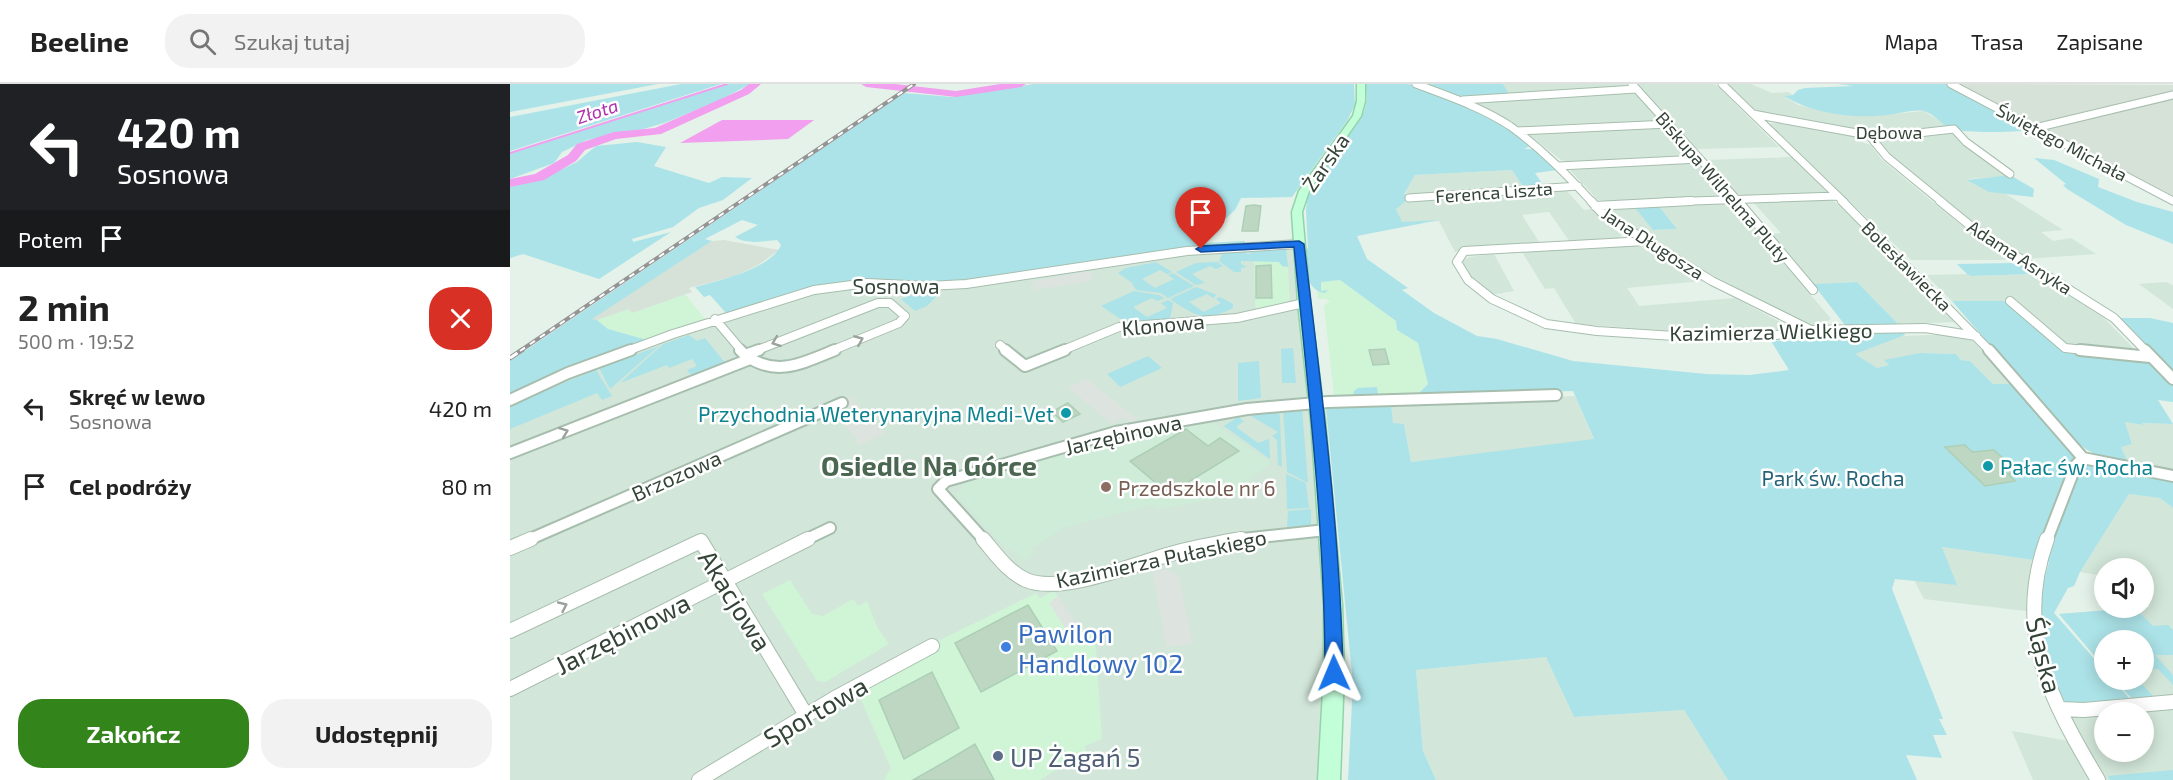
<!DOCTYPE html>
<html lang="pl">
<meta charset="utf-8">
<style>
body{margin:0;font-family:"Exo 2",sans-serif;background:#f2f2f2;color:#222;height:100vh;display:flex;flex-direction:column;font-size:22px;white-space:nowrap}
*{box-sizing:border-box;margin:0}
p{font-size:20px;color:#767676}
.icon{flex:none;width:33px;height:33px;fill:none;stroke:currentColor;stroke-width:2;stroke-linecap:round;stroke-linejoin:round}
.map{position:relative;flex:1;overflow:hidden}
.details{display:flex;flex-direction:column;background:#fff;width:510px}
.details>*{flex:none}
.top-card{background:#202124;color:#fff;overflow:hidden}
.fabs{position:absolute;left:1584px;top:474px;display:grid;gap:12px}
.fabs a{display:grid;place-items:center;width:60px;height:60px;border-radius:50%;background:#fff;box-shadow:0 3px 15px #0003;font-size:30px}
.pin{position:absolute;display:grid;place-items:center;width:51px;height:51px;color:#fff;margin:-62px -26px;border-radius:50% 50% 50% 0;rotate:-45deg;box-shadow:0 0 6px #0007}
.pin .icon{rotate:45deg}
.me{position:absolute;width:66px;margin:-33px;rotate:359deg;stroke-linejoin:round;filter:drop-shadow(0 0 4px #0008)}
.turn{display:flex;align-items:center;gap:21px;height:126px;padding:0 18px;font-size:27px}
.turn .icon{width:78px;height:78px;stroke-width:2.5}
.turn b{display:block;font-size:42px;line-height:51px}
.then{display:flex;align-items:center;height:57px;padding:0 18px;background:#0003;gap:12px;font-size:22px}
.round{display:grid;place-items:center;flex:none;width:63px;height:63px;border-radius:24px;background:#f2f2f2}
.headline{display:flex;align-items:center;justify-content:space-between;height:102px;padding:0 18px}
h1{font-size:36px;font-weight:700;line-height:45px}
.primary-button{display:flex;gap:12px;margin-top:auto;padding:12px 18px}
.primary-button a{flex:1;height:69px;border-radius:24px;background:#33841b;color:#fff;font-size:24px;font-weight:700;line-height:69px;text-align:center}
.primary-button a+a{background:#f2f2f2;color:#222}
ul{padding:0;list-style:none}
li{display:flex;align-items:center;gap:18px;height:78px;padding:0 18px}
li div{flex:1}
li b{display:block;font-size:22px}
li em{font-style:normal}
header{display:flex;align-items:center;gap:36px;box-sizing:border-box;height:84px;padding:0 30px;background:#fff;border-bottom:2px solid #e0e0e0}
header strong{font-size:28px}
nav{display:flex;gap:33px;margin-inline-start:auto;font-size:21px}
.search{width:420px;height:54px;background:#f2f2f2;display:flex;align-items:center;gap:15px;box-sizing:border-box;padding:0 21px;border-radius:24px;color:#767676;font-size:22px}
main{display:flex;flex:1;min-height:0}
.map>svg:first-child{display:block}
</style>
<header>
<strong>Beeline</strong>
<div class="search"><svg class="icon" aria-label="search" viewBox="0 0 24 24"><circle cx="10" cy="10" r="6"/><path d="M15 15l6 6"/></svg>Szukaj tutaj</div>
<nav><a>Mapa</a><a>Trasa</a><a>Zapisane</a></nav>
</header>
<main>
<section class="details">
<div class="top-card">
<div class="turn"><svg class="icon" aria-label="left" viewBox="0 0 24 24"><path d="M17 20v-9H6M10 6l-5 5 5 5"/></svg><div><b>420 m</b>Sosnowa</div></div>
<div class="then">Potem<svg class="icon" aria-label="arrive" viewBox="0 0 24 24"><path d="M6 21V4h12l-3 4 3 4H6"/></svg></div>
</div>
<div class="headline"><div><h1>2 min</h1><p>500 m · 19:52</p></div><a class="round" style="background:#d93025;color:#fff"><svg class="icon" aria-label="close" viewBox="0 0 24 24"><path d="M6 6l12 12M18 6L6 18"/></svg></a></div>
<ul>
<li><svg class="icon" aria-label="left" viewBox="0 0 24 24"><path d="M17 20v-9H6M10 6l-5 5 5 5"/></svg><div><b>Skręć w lewo</b><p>Sosnowa</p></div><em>420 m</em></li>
<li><svg class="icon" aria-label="arrive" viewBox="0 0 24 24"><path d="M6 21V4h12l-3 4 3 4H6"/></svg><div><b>Cel podróży</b></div><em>80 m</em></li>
</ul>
<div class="primary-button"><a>Zakończ</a><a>Udostępnij</a></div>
</section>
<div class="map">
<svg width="1663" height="696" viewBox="0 0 1663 696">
<rect width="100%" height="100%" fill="#e4f2e9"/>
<path fill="#d2e6d9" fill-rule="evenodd" d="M993 0H1117L1120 2 1000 11Z
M1127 0H1205L1269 63 1186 65Z
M1218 0H1241L1262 9 1278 8 1283 11 1275 13 1288 21 1316 28 1362 32 1414 27 1439 43 1363 49 1249 29Z
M1125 8 1150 36 1147 39 1016 44 1009 43 965 19 966 17Z
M1269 38 1348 53 1354 59 1361 61 1372 76 1463 151 1503 176H1401L1259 40Z
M1155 43 1180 71 1177 73 1059 78 1051 76 1020 51 1022 48Z
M1439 47 1498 92 1458 95 1479 108H1493L1553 146 1531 148 1543 157 1561 154 1586 170 1516 175 1450 130 1377 68 1368 56 1370 54Z
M1281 73 1318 109 1232 111 1226 109 1196 76Z
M1182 78 1189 80 1215 108 1213 112 1100 118 1088 116 1058 84Z
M1002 86 1014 104 902 112 894 110 905 91Z
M1056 106 1074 126 1081 125 1111 151 1110 155 1060 158 1039 128 1012 131 1031 161 945 168 929 137 892 139 886 125 888 121 897 117Z
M1320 116 1325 118 1393 184 1446 238 1388 240 1347 198 1304 200 1261 150 1271 149 1243 118Z
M1215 118 1225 121 1321 235 1306 242 1291 237 1172 175 1113 138 1098 124 1124 123 1143 146 1167 145 1148 121Z
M1116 161 1131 163 1192 197 1117 204 1129 222 1225 214 1272 239 1267 242 1270 246 1177 248 1066 240 1044 204 1035 205 1012 168Z
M782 164 785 167 817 521 812 696H0V318L116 269 309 206 683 168Z
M984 170 1004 207 981 211 958 191 950 178 959 173Z
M1460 190 1463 192 1527 190 1590 230 1629 270 1554 260 1503 217H1442L1416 191Z
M1656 198 1663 201V225L1629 200Z
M1456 250 1504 300H1483L1460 277 1451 276 1446 270 1410 269 1375 277 1379 281 1367 284 1344 270 1389 252Z
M1065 312 1084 356 901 378 894 340H883L881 320Z
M1615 338 1632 341V339L1663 340V392L1619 383 1611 363 1622 359Z
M1619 410 1650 414 1663 424V696H1523L1502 647 1576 660 1554 620 1624 617 1605 596H1634V556H1594V583L1549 530 1640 523 1634 516V484H1594V492L1570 488ZM1594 628H1634V668H1594Z
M1432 463 1532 477 1524 528 1414 515 1404 496 1446 500Z
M1036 573 1064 633 1174 626 1218 696H926L913 667 906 586Z"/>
<path fill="#cff5d6" d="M750 176 769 178 773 182 778 183 780 219 746 225 745 223 744 177Z
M830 196 886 237 887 246 908 259 918 300 908 309 824 312 814 222 820 217 816 215H808L807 207H817H811L810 198Z
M175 210 195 235 137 256 98 245 87 236 119 225 122 229Z
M280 496 302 530 313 532 343 515 348 522 357 517 367 543 379 560 315 598 307 597 252 510Z
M544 507 572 548 581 545 586 564 592 655 575 662 576 667 530 696H374L381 684 348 609 426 558 526 509 530 514Z"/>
<path fill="#d6e1d8" d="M1446 0 1663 1V117L1525 44 1534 41 1519 38Z
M214 156 269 166 248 181 225 192 179 204 182 208 122 229 119 225 87 236 81 235 202 157Z"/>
<path fill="#ceecd8" d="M699 336 762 379 740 394 741 409 648 425 643 421 553 444 521 465 525 469 513 477 502 465 497 466 446 411 457 397 519 378 640 347Z"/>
<path fill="#ace3e8" d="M0 0H148L0 28Z
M171 0H211L0 67V33Z
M214 0H240L210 16 157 38 127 47 77 56 52 68 44 79 0 95V69Z
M524 0H844L845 21 837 37 782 113 731 114 725 126 700 149 694 159 735 157V161L447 199 362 197 286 208 216 229 200 211 194 213 185 203C208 197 261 185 271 161L267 156C253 157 237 161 225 153L248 141 232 136 195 155 202 157 82 235 87 236 98 245 137 256 0 311V277L394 9 442 13Z
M855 0C869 0 884 0 897 0 933 4 992 39 1020 62L1014 65H1025L1048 86 1025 89 1034 102 1014 104 1002 86 905 91 894 110 902 112 886 125 892 138 929 136 847 152 857 175 898 204 892 206 924 229 967 252 987 255 1063 277 1196 290 1239 291 1279 286 1261 257C1286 256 1316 259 1338 245L1303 200 1347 198 1390 242 1395 251 1345 270 1367 284 1379 281 1374 276 1410 269 1446 270 1451 276 1460 277 1483 300H1503L1473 253 1442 217H1497L1549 261 1637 275 1663 299V318L1648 316 1663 340 1632 339 1633 341 1615 338 1622 360 1611 363 1618 379C1597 375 1579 370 1564 356L1575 375 1663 395V424L1650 414 1619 410 1570 488 1564 502 1558 504 1544 529 1594 586V596H1603L1622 617 1554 620C1541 589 1527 550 1530 515 1531 503 1536 490 1539 478L1432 463 1447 501 1385 495 1382 505 1433 635H1429L1437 651H1423L1432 674 1396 671 1407 696H1218L1174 626 1064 633 1036 573 906 586 913 667 926 696H838L843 600 816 324 881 320 883 339 894 340 901 378 1084 355 1063 307 845 313 843 311 844 307 848 304 867 303 868 310 909 309 918 300 908 259 887 246 886 237 830 196 811 198V207L818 206 815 209C796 207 795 183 794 167L798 164 796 126 798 111 854 28 857 15Z
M913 0H993L1000 11 951 14Z
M1327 0H1438L1524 45C1512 49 1451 49 1441 45 1432 41 1423 29 1414 27 1404 25 1387 30 1377 31 1342 35 1304 30 1274 12L1283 11 1288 6 1295 4 1344 2Z
M127 58 156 63 144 82 199 99 212 93 242 94 213 116 189 124 163 143 122 155 123 158 161 148 89 195 13 170 0 174V103L34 94 67 78 86 62Z
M1524 74 1544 76 1589 95 1588 103 1627 118 1663 128V160L1616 141 1557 105 1553 101 1556 100Z
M1500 91 1524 105 1523 113 1479 108 1457 96Z
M1148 121 1167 145 1143 146 1124 123Z
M739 165H776L778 183 772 182 769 178 731 177V180L737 183 731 184V188H724L709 177 712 170 736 166 737 170H740Z
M646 178 662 188 657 190 650 186 632 195 645 204 664 195 658 191 663 189 684 202 658 214 651 209 626 206 621 198 608 189 616 184Z
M707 178 713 182 706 185 700 182 682 190 695 199 686 201 666 188 686 179Z
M1501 179 1515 183 1523 190 1462 192 1457 190 1447 180Z
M686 203 707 211 703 214 697 210 679 218 694 228 711 219 706 215 710 213 723 220V224C694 239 686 232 660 215Z
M413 207H419L427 212 417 222 405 227 391 215Z
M624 207 649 211 655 214 647 217 642 214 623 223 637 233 657 224 651 219 658 216 663 219 660 236 618 240 591 222Z
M1608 234H1640L1663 239V290Z
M179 251 187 257 195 254 216 280 181 291 177 286 187 282 182 275 159 284 157 281 110 299 153 260Z
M149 262 100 305 89 284Z
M783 264 786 299H772L771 265Z
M638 272 652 284 610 303 597 290Z
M749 277 751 314 728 317V279Z
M86 286 102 312 92 316 87 309 0 345V320Z
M792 324 798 399 777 388 773 325Z
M769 327 770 334 772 383 768 381 767 356 762 352 768 348 741 332 742 329Z
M728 333 734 337 726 343 748 359 759 355 760 375 714 342Z
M776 390 796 399 799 424 777 425Z
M801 425V441L777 443 778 427Z
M1625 524 1643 542 1658 541 1663 546V571H1645L1663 591V601L1648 585H1642L1634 576V556H1594V567H1587L1594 576V583L1549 530Z
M1605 596H1628L1646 615 1625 618Z
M1663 686V696H1600L1598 692Z"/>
<path fill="#dde3de" d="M580 187 582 197 524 206 522 197Z
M577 295 627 335 621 339 614 333 602 340 558 304Z
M341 313 375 349 350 361 346 357 348 356 320 324Z
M656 485 669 492 683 560 656 563 643 489Z
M548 512 572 547 561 553 539 519Z"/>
<path fill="#f19fee" d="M212 36H304L278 55 170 59Z"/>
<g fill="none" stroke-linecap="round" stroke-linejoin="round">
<path stroke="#f19fee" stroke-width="2" d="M0 69 217 0"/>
<path fill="#f19fee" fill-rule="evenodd" d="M239 0H251L239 10 151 50 106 55 75 66 66 77 34 96 0 103V95L25 90 58 71 67 60 104 48 145 44 231 6Z
M351 0H385L446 7 490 0H516L511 3 446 13 356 3Z"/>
</g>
<path fill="#bdd7c3" stroke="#adcfb5" stroke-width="1.5" d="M744 121 751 122 748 147H732L736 122Z
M761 181 762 214H746V182Z
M875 265 879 280 863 281 859 266Z
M558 319 570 330 553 338 542 328Z
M676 345 698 362 710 354 729 367 659 410 620 377Z
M1455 361 1462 368 1484 366 1508 388 1498 390 1505 397 1475 402 1435 363Z
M518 521 547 567 471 608 445 559Z
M422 588 449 644 394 675 369 616Z
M465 660 484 696H403L440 675Z"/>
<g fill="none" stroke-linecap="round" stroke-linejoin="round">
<g stroke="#a7beae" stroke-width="9">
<path id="street-far3" d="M906 0C938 12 971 23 1000 42 1031 64 1057 91 1082 118
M1122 0 1229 118
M1212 0 1334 118
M1441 0 1663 117
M953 16 1126 5
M1243 30 1352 50H1399L1444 45 1456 58 1500 90
M1525 44 1663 11
M1007 47 1159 40
M1358 50 1377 73 1432 118
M1049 82 1190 75
M899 114 1068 102
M1154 118 1327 112"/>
</g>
<g stroke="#a7beae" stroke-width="10">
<path id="street-far2" d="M1081 117 1093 130 1202 197 1301 246
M1228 117 1303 206
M1332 117 1480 267
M1430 117 1468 148 1604 234 1636 267
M1085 122 1181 117
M1136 157 954 167 947 178 958 196 982 215 1036 240 1087 247 1180 253 1266 251 1301 246 1415 244 1466 252
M1500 217 1555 264 1584 267
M205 235 232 267
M490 261 497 267
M117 267 163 250 304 206 357 199 418 202 456 200 677 167 789 160
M245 267 368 219H380L395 232 389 239 321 267
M551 267 609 243 727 234 794 219"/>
</g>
<g stroke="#a7beae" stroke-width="14">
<path id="street-far1" d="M230 266 235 271
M495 266 515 282 555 266
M1479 266 1573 374
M1570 266 1640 273
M1635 266 1663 295
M235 271C266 294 293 279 325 266
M235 271 249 266
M0 316 58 289 121 266
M0 369 240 275
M1573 374 1663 392
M18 456 332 319
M295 456 320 444
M474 456 428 405 436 397 606 348 737 325 818 318 1046 311
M723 456 816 446
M1537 456 1566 381 1573 374"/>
</g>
<g stroke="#a7beae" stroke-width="16">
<path id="street" d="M473 455C485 469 498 488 516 496 551 511 627 479 664 469 686 463 709 459 731 455
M1537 455C1503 549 1541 616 1588 696
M0 464 21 455
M0 547 191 457 296 631
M0 605 298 455
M1550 625 1574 626 1663 618
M189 696 325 614 422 562"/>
</g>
<g stroke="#93d3aa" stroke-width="3">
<path id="secondary" d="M847 0H855V17L851 32 799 107 792 128 800 219 815 337 832 521 834 589 830 696H808L814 589V521L801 337 788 219 782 128 789 107 843 32 847 17Z"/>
</g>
<use href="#street-far3" stroke="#fff" stroke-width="7"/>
<use href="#street-far2" stroke="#fff" stroke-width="8"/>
<use href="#street-far1" stroke="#fff" stroke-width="10"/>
<use href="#street" stroke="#fff" stroke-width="14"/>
<use href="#secondary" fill="#c2ffd9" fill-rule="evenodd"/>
<g stroke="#949494" stroke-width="4">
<path id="rail-far1" d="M10 267 404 0"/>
</g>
<g stroke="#949494" stroke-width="5">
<path id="rail" d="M0 274 12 266"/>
</g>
<use href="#rail-far1" stroke="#fff" stroke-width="2" stroke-dasharray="6" stroke-linecap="butt"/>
<use href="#rail" stroke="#fff" stroke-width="3" stroke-dasharray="9" stroke-linecap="butt"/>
</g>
<defs><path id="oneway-chevron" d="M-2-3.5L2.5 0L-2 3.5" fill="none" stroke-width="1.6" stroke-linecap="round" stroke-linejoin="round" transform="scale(1.5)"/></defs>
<g stroke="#9aa29c">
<use href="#oneway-chevron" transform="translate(349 256) rotate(-23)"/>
<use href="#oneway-chevron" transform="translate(266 258) rotate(159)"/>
<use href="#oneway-chevron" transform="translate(54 348) rotate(-21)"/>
<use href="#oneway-chevron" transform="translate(53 522) rotate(-25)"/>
</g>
<path fill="#1a73e8" stroke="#114b97" stroke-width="1.5" d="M789 157 794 160C811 302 830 445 833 589L830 594 824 596 818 594 815 589C815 446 798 305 784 163L691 168 686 165 691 162Z"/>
<g fill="#0f9aa8" stroke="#fff" stroke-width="2">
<circle cx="556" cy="329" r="6"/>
<circle cx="1478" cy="382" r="6"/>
</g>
<circle fill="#8d6e63" stroke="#fff" stroke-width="2" cx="596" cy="403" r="6"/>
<circle fill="#3f7fe0" stroke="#fff" stroke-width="2" cx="496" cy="563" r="6"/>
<circle fill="#5c6f8a" stroke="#fff" stroke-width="2" cx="488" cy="672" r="6"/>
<g text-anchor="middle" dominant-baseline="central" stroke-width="5" stroke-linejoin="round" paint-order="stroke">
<g font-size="18" font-style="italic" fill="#b12dab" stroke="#fff">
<text transform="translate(87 27) rotate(-18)">Złota</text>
</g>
<g font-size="18" fill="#344538" stroke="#fff">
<text x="1379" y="48">Dębowa</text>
<text transform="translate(1552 58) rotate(28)">Świętego Michała</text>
<text transform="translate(1213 103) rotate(49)">Biskupa Wilhelma Pluty</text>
<text transform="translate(984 108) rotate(-4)">Ferenca Liszta</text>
<text transform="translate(1143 159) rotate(33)">Jana Długosza</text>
<text transform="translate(1510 173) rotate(33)">Adama Asnyka</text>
<text transform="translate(1397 182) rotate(45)">Bolesławiecka</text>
</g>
<g font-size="21" fill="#344538" stroke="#fff">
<text transform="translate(815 78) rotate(-55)">Żarska</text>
<text x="386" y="201">Sosnowa</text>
<text transform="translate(653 240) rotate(-5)">Klonowa</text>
<text transform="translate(1261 247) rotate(-1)">Kazimierza Wielkiego</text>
<text transform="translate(613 350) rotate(-13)">Jarzębinowa</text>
<text transform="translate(166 391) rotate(-24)">Brzozowa</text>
<text transform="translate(651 474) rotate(-12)">Kazimierza Pułaskiego</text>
</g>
<g font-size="21" fill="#0d838f" stroke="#fff" text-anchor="end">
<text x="544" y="329">Przychodnia Weterynaryjna Medi-Vet</text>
<text x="1490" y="382" text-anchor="start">Pałac św. Rocha</text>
</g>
<g font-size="21" fill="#276377" stroke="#fff">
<text x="1323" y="393">Park św. Rocha</text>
</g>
<g font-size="21" fill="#785e54" stroke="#fff" text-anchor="start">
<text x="608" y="403">Przedszkole nr 6</text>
</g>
<g font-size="26" fill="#344538" stroke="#fff">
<text transform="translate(226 516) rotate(58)">Akacjowa</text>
<text transform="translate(112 549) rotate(-27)">Jarzębinowa</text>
<text transform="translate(1535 571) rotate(76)">Śląska</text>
<text transform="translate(305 627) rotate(-30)">Sportowa</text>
</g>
<g font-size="26" fill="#366cbe" stroke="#fff" text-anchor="start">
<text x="508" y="548">Pawilon<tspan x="508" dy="30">Handlowy 102</tspan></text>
</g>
<g font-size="26" fill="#4e5e75" stroke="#fff" text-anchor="start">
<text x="500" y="672">UP Żagań 5</text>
</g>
<g font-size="27" font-weight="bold" fill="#4b6751" stroke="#fff">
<text x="419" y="381">Osiedle Na Górce</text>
</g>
</g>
</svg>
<div class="fabs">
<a><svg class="icon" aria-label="sound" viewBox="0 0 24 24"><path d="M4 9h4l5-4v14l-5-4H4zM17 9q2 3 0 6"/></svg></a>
<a>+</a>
<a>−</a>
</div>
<div class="pin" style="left:691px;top:165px;background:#d93025"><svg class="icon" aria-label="arrive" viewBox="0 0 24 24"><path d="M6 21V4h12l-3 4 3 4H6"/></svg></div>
<svg class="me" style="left:824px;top:589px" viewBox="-20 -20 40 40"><path d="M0-17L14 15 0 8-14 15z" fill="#1a73e8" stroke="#fff" stroke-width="4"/></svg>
</div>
</main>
